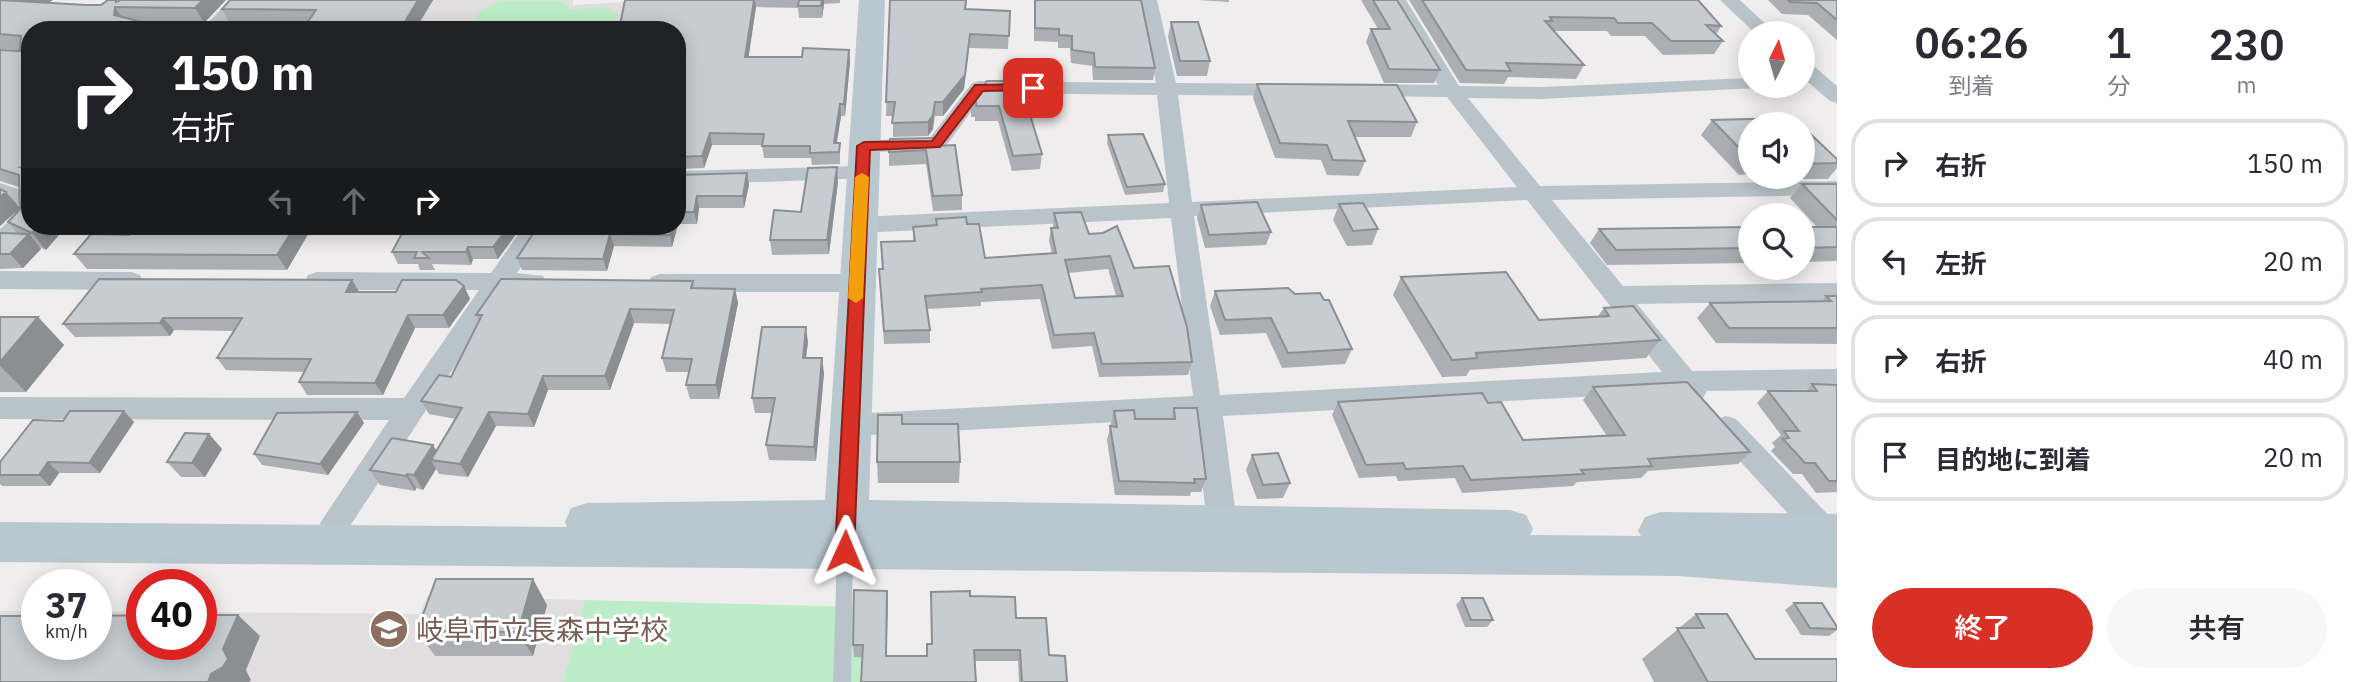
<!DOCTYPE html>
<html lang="ja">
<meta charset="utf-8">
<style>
body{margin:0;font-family:"IBM Plex Sans","Noto Sans JP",sans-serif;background:#f7f7f7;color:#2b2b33;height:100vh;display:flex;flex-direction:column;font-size:26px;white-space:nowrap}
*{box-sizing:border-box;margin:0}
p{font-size:23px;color:#7c7c81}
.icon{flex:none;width:38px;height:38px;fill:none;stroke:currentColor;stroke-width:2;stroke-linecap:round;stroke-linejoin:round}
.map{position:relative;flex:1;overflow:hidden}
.side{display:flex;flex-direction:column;background:#fff;width:525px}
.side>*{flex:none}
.top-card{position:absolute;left:21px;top:21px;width:665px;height:214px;border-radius:28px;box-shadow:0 4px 18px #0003;background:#202124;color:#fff;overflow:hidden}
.needle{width:46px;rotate:5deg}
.buttons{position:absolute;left:1738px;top:21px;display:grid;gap:14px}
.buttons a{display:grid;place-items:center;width:77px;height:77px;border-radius:50%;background:#fff;box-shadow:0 4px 18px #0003;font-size:35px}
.speed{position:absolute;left:21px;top:569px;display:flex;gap:14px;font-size:35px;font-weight:700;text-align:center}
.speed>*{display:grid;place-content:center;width:91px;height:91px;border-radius:50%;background:#fff;box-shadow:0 4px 18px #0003;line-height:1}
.speed small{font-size:18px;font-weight:400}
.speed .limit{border:10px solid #d22;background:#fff;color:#111}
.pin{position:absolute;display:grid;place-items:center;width:60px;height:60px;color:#fff;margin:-30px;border-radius:14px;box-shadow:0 4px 10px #0006}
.me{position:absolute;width:77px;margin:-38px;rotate:1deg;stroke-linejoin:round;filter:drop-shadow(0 0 5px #0008)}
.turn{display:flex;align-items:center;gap:24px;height:147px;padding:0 35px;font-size:32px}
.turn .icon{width:91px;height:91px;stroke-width:2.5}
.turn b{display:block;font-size:49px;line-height:60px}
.lanes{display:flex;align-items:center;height:66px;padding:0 35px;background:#0003;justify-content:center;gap:35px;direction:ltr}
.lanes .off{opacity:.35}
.eta{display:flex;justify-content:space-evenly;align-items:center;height:119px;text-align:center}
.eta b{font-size:42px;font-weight:600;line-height:49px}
.cta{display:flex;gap:14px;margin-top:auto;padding:14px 35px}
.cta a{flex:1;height:80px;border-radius:42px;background:#d93025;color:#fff;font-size:28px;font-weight:600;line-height:80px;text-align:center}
.cta a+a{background:#f7f7f7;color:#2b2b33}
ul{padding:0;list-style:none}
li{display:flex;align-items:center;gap:21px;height:88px;margin:0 14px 10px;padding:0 21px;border:4px solid #e1e1e2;border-radius:28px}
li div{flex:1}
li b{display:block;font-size:26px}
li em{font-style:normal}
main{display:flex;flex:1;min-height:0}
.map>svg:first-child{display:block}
</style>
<main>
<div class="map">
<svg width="1837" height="682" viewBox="0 0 1837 682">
<rect width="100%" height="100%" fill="#f0edee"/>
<path fill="#e1dedf" d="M250 0H573V5L627 2 620 30H221Z
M427 596 585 600 563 682H0V611H37V644H96V611L142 612V644H201V612L420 614Z"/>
<path fill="#bcedc8" d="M500 1H561L571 9 607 7 617 13 613 30H471L480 11Z
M585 600 863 607 860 682H563Z"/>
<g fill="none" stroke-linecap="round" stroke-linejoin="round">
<path fill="#b9c4ca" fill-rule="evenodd" d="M845 545 851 547 853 552 851 682H833L837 552 839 547Z"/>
<path fill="#b9c4ca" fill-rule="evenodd" d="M230 0H249L221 30H201Z
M1139 0H1157L1176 83 1290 84 1297 86 1300 90 1297 94 1290 96 1178 95 1192 202 1517 187 1447 97 1363 96 1356 94 1353 90 1356 86 1363 84 1438 85 1388 0H1406L1459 86 1541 87 1750 78V86H1759L1757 88 1541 99 1468 98 1540 186 1837 181V195L1552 200 1623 286 1837 283V301L1637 304 1692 371 1837 369V389L1707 391 1703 398C1692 402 1685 401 1678 392L1223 416 1237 524 1233 533 1222 537 1211 533 1207 524 1195 418 850 436 840 433 836 425 840 417 850 414 1193 396 1171 218 859 233 851 230 847 225 851 220 859 217 1169 203 1157 95 985 93 943 150 864 152 856 151 853 146 856 141 864 140 929 139 972 83 979 81 1156 83ZM1527 200 1662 372 1220 395 1194 216Z
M1720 0H1740L1775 33H1755Z
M1802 60 1809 62 1837 86V103L1830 101 1802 77Z
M862 166 870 168 873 173 870 178 677 185V171Z
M0 183 30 193 31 226 8 249 0 251V229L25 207 0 198Z
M524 226H548L517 273 543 276 546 282 543 288 505 290 346 532 335 536 324 532 320 523 389 420 0 419V397L404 398 479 290H317L308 287 305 281 308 275 317 272 491 273Z
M0 271 131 272 140 275 143 281 140 287 131 290 0 289Z
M660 274H856L865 277 868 283 865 289 856 292H660L651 289 648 283 651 277Z
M1726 416 1736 419 1837 524V559L1826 555 1716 435 1712 427 1716 419Z"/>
<path fill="#b9c7cf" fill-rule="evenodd" d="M859 0H885L869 500 1510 510 1526 515 1533 529 1530 535 1641 536 1638 531 1645 517 1661 512 1837 514V588L1678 576 0 562V522L567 527 565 522 571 508 587 503 825 500Z"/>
</g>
<path fill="#abafb3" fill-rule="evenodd" d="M0 0H53L48 3 86 5 226 0 204 23 144 22 30 30V226H106L99 234 59 235 46 250 39 247 41 249 23 268 0 269V233L18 234 8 222 20 209V208L0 226V189L6 192 20 208 19 187 0 181V50H20L0 49Z
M230 0H433L415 30 305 25 230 24 222 9Z
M625 0H840V3L824 4 822 18H799L798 8 756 7 748 57H802L849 50 850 62 845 116H841L837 143H840V164L812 165 811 158H764L762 145H712L704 168 677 169V30Z
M890 0H967L966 9 1010 11 1008 49 969 48 964 89 943 116H935L933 129 928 136 893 137V116H886Z
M1034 0 1155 68 1153 80H1093L1092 66 1071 63 1070 48H1058V42L1034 41Z
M1197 0H1229V2Z
M1361 0H1397L1440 70 1434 83H1384L1366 42 1371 29H1378Z
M1409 0H1698L1721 26 1716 35 1723 41 1714 54 1663 55 1645 36H1611L1607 31H1553L1584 65 1576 79 1508 77 1504 84 1460 83Z
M1768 0H1837V40L1808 15 1782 14Z
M1171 22 1210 61 1207 76H1177L1168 37Z
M1257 84 1417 122 1411 137H1354L1365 161 1359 176 1327 175 1321 160 1275 158 1253 98Z
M1014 93 1042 154 1040 169 1012 171 998 121H975V117H971V102Z
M1712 120 1750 124V174L1739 175 1701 135Z
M1802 126 1837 159V168L1828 179H1772L1770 177H1802Z
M1108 135 1165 184 1163 192 1125 195 1107 143Z
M935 146 962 195V210L933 211 926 164 889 166V152Z
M747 173 749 185 744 208H699L697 224H678L672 247 614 246 607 271 522 270 517 258 538 226H677V175Z
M838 182 829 254 772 255 770 240 801 212Z
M1802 184H1837V261L1802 262V227H1817L1790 198Z
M1339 204 1378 229 1372 245 1347 246 1333 220Z
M1201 205 1271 232 1266 245 1205 248 1197 218Z
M1054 213 1089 234 1134 268 1192 362 1188 375 1099 377 1092 346 1052 349 1040 299 981 302V306L927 309 930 330V343L884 344 880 282 882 269 881 242 913 241V227L936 225V219L967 224 985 258 1052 254 1049 241 1051 228H1053ZM1108 269 1116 296 1075 298 1068 273Z
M137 226H313L287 270 87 269 74 254 129 235Z
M522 226 498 259H473L471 265 432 264 435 270H420L418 264H398L392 252Z
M1750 227V263L1607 265 1590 243 1599 229Z
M1401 277 1539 320 1598 316 1604 308 1660 340 1646 358 1470 370 1466 376 1442 377 1393 295Z
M352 280 359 292H396L464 286 470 299 449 328H415L383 395H307L299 382 304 372 226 370 217 358 234 331 174 330 170 336 75 337 63 324Z
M693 281 694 288 735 289 738 303 719 399H690L686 385 689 372H666L662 358 670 324 634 323 610 390H548L534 427 496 426 468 477 439 474 436 469 423 490 416 488 415 491 380 485 370 470 437 451 456 419 429 414 421 401 451 377 479 321 476 315Z
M1215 291 1352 349 1345 364 1282 368 1266 333 1220 335 1210 306Z
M1826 296H1837V344L1716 343 1697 318 1710 303 1822 301Z
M0 317H38L64 345 26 392H0Z
M808 342 806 358 824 373 816 461 769 460 766 445 772 413H755L752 398Z
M1812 384 1837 385V492L1816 493 1802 474H1793L1771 451 1775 447 1772 443 1781 435 1757 403 1768 391H1806Z
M1593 387 1750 452 1738 464 1648 471 1641 478 1577 482 1573 486 1462 493 1455 478 1398 481 1396 476 1359 478 1332 415 1338 402 1488 403 1523 440 1607 436 1583 400Z
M1174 408 1206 479 1201 492H1191L1190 496 1115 495 1107 440 1114 411 1135 419H1171Z
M124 411 134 422 100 473H59L50 486H2L0 484V462L63 421Z
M357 412 364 423 328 475 262 465 254 454Z
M209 434 222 449 205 477H181L167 462Z
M1252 455 1290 483 1283 498 1257 499 1246 470Z
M877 462H960L959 483H878Z
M887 591 886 656H927L931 644 970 596 1016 618 1049 655 1067 682H1019L1018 661H975L854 657 853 645Z
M1462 598 1493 620 1487 627H1465L1456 605Z
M1794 603 1837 627V630L1829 636 1801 635 1785 610Z
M547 605 533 656H435L417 631Z
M1696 614 1755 659 1837 682H1654L1642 659Z"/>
<path fill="#8b8f92" d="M14 0H53L23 16Z
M203 0H226L204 23 195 8Z
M418 0H433L415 30H400Z
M754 0H755L756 7 747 68 745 57Z
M822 0H824V4L822 18Z
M115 7 125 22 114 15Z
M970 34 964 89 943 116V102Z
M849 50 850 62 845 116 844 104Z
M935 102 933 129 928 136V122Z
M840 104 841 116 835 152 834 143Z
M710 133 712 145 704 168 702 156Z
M837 167 838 182 829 254 827 240Z
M747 173 749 185 744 208 743 196Z
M6 192 20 208 0 226V197Z
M697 196 699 208 697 224 694 212Z
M677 221 678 224 672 247 670 235 672 226H677Z
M39 226H52L59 235 46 250 32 233Z
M93 226H106L99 234Z
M295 226H313L287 270 277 255Z
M509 226H522L498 259 493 247Z
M29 234 41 249 23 268 10 254Z
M610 234 614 246 607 271 603 259Z
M468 247 473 259 471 265 466 252Z
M352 280 360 293 346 292Z
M464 286 470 299 449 328 443 315Z
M735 289 738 303 719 399 716 385Z
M630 309 634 323 610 390 605 376Z
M408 315 415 328 383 395 375 383Z
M38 317 64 345 26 392 0 366V362Z
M163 318 174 330 170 336 160 323Z
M806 327 808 342 804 373 803 358Z
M822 358 824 373 816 461 814 447Z
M543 376 548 390 534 427 528 414Z
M124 411 134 422 100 473 89 463Z
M357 412 364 423 328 475 320 464Z
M489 412 496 426 468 477 460 464Z
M209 434 222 449 205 477 192 463Z
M433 445 442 460H431L436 469 423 490 414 475Z
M48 462 59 473 50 486 39 475Z
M407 474 416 488 415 491 406 476Z
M533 579 547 605 533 656 518 632Z
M887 591 888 602 886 667V656Z
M238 615 260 636 246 670 251 680 249 682H208Z"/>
<path fill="#c7ccd0" stroke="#8b8f92" stroke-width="2" fill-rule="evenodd" d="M0 0 86 5H101L108 0H116V2L120 0H203L195 8 115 7 114 15 175 30H30V162L21 167H30V226H39L32 233 8 222 20 209 19 175 0 169V50L20 51 21 36 0 34Z
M230 0H418L400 30H302L316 10 222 9Z
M625 0H754L745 57H802L803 48 849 50 844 104H840L834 143H840L839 152 810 153V146H762L764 134 710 133 702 156 677 157V30H619Z
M799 0H822L821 6H798Z
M890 0H966L965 9 1010 11 1009 36 970 34 965 75 943 102H935L933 115 928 122 892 123 895 102H886Z
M1035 0H1141L1155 68 1095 67 1094 53 1072 50V36L1059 35V29L1035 28Z
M1373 0H1397L1440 70 1389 69 1371 29H1390Z
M1422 0H1698L1721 26 1706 25 1723 41H1671L1652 23H1618L1614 18 1550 17 1552 21H1545L1584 65 1506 63 1511 71 1466 70Z
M1788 0H1837V20L1817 3 1790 2Z
M1171 22H1198L1210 61H1180Z
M987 81H1012L1014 93 1023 92 1042 154 1013 156 999 106H976V102H971Z
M1257 84 1397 85 1417 122 1348 121 1365 161 1333 160 1327 145 1280 143Z
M1794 118 1800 124H1750V159L1712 120Z
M1802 126 1837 159V163L1802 164Z
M1143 134 1165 184 1127 187 1108 135Z
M934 138 935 146 955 145 962 195 933 196 926 150 889 152 890 139Z
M837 167 827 240H770L774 210 801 212 808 168Z
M747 173 743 196H697L694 212H677V175Z
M1802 184H1837V220Z
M0 189 6 192 0 197Z
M1257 202 1271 232 1209 235 1201 205Z
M1363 203 1378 229 1353 231 1339 204Z
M1081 212 1089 234 1103 233 1117 226 1134 268 1169 266 1187 327 1192 362 1102 364 1094 333 1054 335 1042 285 981 289 982 292 925 296 930 330 884 331 879 269H883L881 242 915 241 913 227 937 225 936 219 966 217 967 224H979L985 258 1056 253 1051 228H1058L1054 213ZM1110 256 1123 296 1075 298 1065 260Z
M137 226H295L277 255 74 254 91 234 129 235Z
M406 226H509L493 247H468L466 252H422L429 258H414L417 252H392Z
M538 226H672L670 235 610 234 603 259 517 258Z
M1750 227V248L1616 250 1599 229Z
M1802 227H1837V247L1802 248Z
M0 233 29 234 10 254H0Z
M1506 272 1539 320 1609 316 1604 308 1633 306 1660 340 1476 353 1477 358 1452 360 1401 277Z
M99 279 352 280 346 292H396L402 280H456L464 286 443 315H408L375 383 299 382 311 359 217 358 242 318H163L160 323 63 324Z
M501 279 693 281 691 288 735 289 716 385H686L692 359 662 358 674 310 630 309 605 376H543L528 414 489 412 460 464 431 460 462 408 421 401 439 375 451 377 482 315H476Z
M1288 288 1295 294 1320 293 1324 300H1329L1352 349 1288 353 1271 318 1225 320 1215 291Z
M1826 296H1837V328H1729L1710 303 1831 301Z
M0 317H38L0 362Z
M762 327H806L803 358H822L814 447 766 445 775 398H752Z
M1687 382 1750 452 1648 459 1652 466 1581 470 1584 474 1471 480 1463 466 1406 469 1403 463 1366 465 1338 402 1482 393 1488 403 1501 402 1523 440 1600 436 1625 435 1593 387Z
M1812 384 1837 385V481H1829L1815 463H1805L1783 439 1789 438 1784 431H1799L1768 391H1817Z
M1174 408H1197L1206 479H1194L1195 483 1119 481 1110 426 1117 427 1114 411 1134 410 1135 419H1175Z
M70 411H124L89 463 48 462 39 475H0V462L33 420 63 421Z
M357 412 320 464 254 454 277 413Z
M878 415H902V424H958L960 462H877Z
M185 433 209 434 192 463 167 462Z
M392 438 433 445 414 475 407 474 406 476 370 470Z
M1278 453 1290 483 1263 485 1252 455Z
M436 579H533L518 632 417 631Z
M854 590 887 591 886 656H927V644H932L931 592 970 591V596L1015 597 1016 618H1046L1049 655 1065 656 1067 682H1022L1020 650H974L976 682H861L863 645H853Z
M1462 598H1483L1493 620H1471Z
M1794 603H1822L1837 627V629L1810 628Z
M1696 614H1727L1755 659H1837V682H1708L1677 628H1704Z
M142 615V644H201V615H238L223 649 228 659 223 667 211 674 208 682H0V616H37V644H96V616Z"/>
<path fill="#d93025" stroke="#8d1f18" stroke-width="2" d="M1033 84 1039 88 1037 90 983 91 940 147 870 150 854 551 852 557 845 559 838 557 835 551 857 146 864 142 932 141 975 85Z"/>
<path fill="#f59e0b" d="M862 173 869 177 863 298 856 303 848 298 855 177Z"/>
<defs>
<g id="school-disc" transform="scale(2.0125)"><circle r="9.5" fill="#8d6e63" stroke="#fff"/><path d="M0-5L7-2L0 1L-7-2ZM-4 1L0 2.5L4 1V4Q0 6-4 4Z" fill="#fff"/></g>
</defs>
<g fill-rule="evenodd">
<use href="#school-disc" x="389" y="629"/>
</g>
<g text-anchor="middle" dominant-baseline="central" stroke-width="6" stroke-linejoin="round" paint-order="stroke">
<g font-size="28" fill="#785e54" stroke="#fff" text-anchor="start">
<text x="416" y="629">岐阜市立長森中学校</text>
</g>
</g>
</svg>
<div class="buttons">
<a><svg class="needle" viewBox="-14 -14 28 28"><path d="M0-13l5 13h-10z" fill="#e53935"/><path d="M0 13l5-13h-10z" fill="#7c7c81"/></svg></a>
<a><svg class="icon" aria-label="sound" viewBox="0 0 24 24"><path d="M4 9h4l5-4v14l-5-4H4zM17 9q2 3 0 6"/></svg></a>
<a><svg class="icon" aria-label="search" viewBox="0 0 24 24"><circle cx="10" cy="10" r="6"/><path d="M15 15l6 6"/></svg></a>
</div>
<div class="speed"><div>37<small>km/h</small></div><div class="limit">40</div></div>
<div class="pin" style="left:1033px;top:88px;background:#d93025"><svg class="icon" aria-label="arrive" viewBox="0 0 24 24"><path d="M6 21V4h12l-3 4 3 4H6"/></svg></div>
<svg class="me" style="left:845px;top:551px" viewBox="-20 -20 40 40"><path d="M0-17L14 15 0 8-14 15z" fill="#d93025" stroke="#fff" stroke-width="4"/></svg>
<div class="top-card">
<div class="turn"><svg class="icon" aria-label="right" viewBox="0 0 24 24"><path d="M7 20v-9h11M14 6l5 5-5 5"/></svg><div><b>150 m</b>右折</div></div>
<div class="lanes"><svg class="icon off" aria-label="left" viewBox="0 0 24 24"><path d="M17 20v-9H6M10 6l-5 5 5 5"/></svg><svg class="icon off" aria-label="ahead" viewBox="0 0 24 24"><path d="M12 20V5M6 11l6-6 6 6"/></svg><svg class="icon" aria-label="right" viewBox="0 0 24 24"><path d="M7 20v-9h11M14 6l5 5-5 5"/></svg></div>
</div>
</div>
<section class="side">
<div class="eta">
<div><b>06:26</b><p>到着</p></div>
<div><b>1</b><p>分</p></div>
<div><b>230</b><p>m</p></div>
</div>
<ul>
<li><svg class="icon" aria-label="right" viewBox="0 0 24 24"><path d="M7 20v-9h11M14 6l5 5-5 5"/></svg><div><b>右折</b></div><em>150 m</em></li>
<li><svg class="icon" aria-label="left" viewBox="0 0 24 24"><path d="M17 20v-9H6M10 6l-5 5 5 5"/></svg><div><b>左折</b></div><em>20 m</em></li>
<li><svg class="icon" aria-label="right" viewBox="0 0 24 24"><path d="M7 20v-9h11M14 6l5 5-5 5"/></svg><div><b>右折</b></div><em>40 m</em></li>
<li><svg class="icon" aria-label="arrive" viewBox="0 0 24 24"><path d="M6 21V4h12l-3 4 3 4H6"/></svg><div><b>目的地に到着</b></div><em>20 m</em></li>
</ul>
<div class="cta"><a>終了</a><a>共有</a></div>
</section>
</main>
